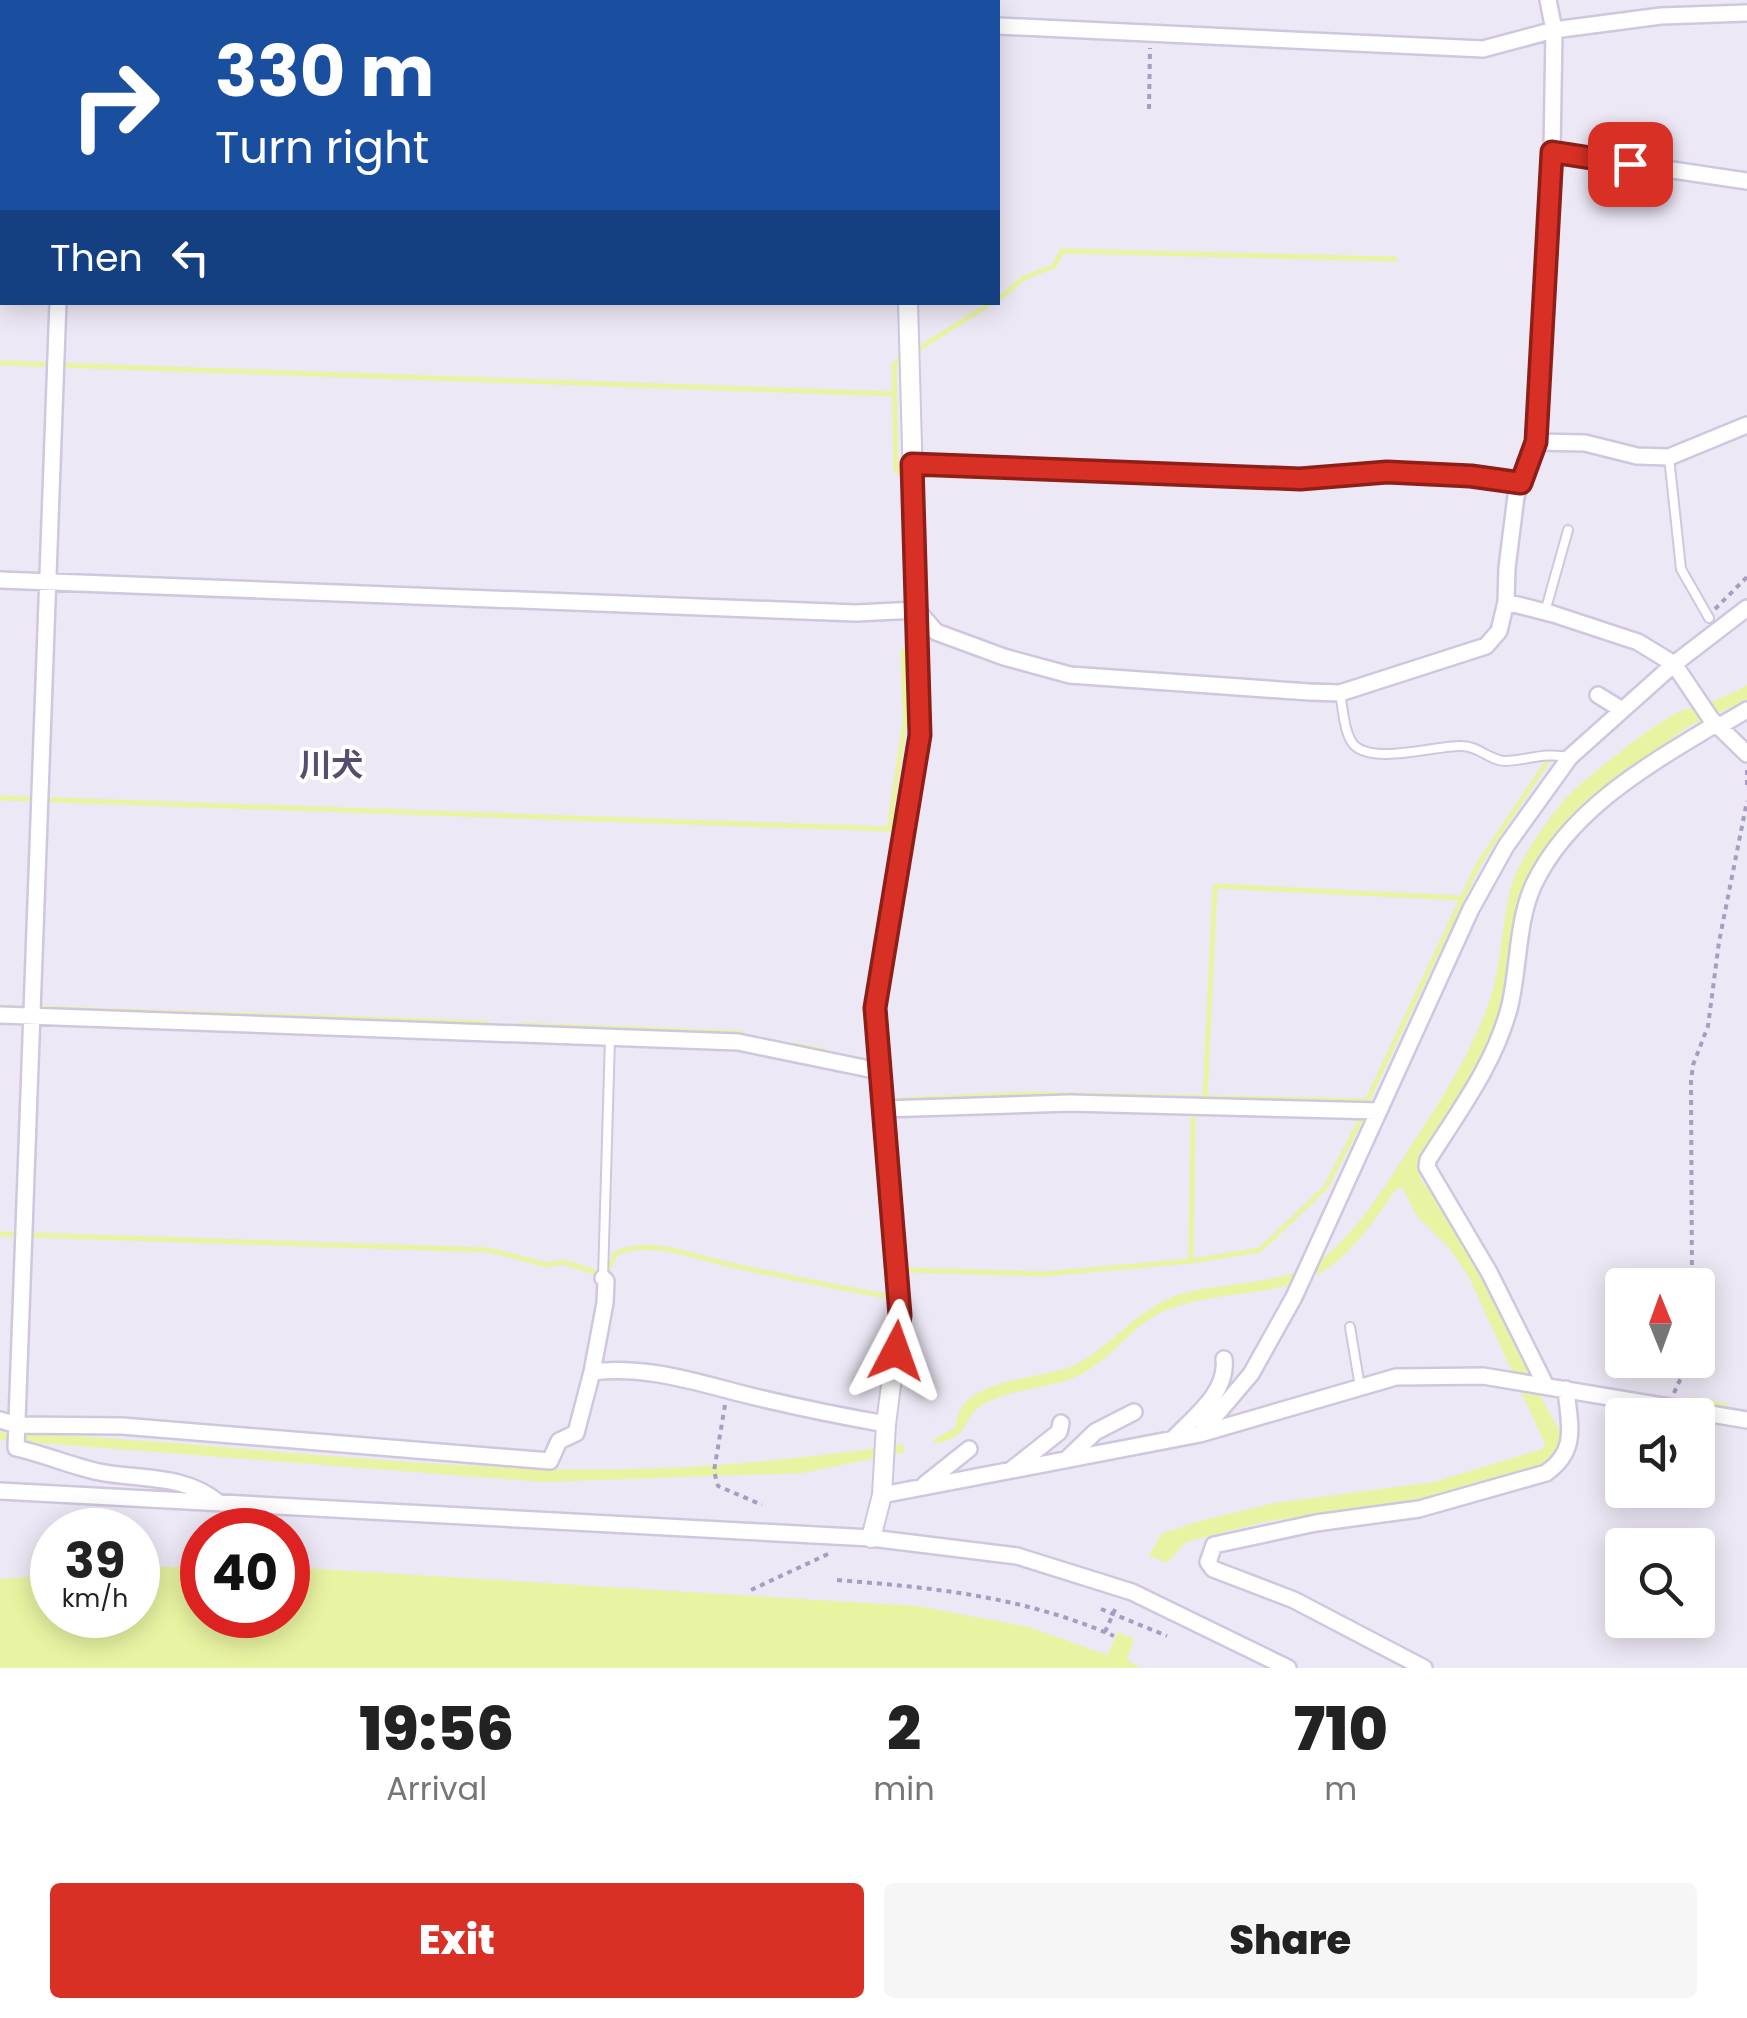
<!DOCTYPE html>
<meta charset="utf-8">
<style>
body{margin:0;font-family:Poppins,"Noto Sans JP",sans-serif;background:#f6f6f6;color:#222;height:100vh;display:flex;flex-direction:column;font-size:38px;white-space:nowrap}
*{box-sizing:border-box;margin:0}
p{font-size:32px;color:#767676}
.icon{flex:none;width:55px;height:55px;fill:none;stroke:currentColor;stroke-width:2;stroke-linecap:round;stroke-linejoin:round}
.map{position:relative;height:1668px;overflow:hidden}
.side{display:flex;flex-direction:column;background:#fff;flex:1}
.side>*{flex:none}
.banner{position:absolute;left:0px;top:0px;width:1000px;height:305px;box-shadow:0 5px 25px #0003;background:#1a4fa0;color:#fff;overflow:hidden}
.needle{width:65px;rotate:359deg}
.tools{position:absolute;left:1605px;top:1268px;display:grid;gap:20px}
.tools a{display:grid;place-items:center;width:110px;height:110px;border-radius:10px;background:#fff;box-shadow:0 5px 25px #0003;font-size:50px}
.speed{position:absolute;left:30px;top:1508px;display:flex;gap:20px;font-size:50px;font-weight:700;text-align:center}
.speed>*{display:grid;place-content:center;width:130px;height:130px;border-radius:50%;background:#fff;box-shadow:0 5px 25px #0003;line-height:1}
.speed small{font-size:25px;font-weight:400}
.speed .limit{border:15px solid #d22;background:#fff;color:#111}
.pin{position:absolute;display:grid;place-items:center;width:85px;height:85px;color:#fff;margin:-42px;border-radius:20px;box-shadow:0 5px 15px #0006}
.me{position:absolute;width:110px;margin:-55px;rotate:4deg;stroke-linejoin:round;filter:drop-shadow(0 0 8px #0008)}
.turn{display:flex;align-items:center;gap:35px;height:210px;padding:0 50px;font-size:45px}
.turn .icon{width:130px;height:130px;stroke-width:2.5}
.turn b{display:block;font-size:70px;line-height:85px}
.then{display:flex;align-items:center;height:95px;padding:0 50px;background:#0003;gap:20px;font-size:38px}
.eta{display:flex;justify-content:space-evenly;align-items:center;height:170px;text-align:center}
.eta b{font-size:60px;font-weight:800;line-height:70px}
.primary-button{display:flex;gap:20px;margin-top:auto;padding:20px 50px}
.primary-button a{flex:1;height:115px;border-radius:10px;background:#d93025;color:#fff;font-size:40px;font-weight:800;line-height:115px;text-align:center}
.primary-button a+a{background:#f6f6f6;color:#222}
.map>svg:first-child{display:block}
</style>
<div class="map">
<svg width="1747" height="1668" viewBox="0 0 1747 1668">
<rect width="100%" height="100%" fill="#ede8f5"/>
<path fill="#e9f4a2" d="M1747 685V700L1689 726 1593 795 1574 812 1534 870 1507 990 1496 1022 1473 1076 1420 1160V1178L1425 1186 1429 1185 1455 1233 1485 1275 1544 1403 1563 1437 1561 1455 1542 1468 1422 1501 1268 1521 1208 1536 1186 1542 1167 1563 1149 1556 1161 1534 1200 1521 1274 1503 1434 1482 1542 1449 1545 1444 1469 1277 1449 1248 1416 1215 1403 1188 1396 1189C1376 1218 1352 1255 1320 1273 1273 1300 1201 1288 1151 1318 1125 1334 1107 1364 1073 1378 1043 1390 1008 1388 979 1407 968 1414 966 1430 956 1436 951 1440 941 1442 935 1444L934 1439 956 1427C956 1377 1043 1380 1075 1365 1114 1345 1138 1307 1181 1294 1223 1282 1293 1285 1326 1256 1361 1226 1384 1188 1409 1149 1441 1100 1473 1052 1491 996 1501 962 1502 926 1510 891 1516 864 1550 815 1569 795 1587 777 1664 715 1684 710 1706 704 1727 697 1747 685Z
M0 1432C183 1440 364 1463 547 1469 666 1472 786 1462 903 1444L905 1452 803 1473 544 1482 0 1440Z
M160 1567H202V1615H288V1567L917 1606 1029 1627 1107 1655 1118 1632 1134 1639 1127 1660 1140 1668H0V1579L52 1575V1615H138V1569Z"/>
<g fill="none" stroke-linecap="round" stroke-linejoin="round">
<path stroke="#e9f4a2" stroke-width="5" d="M930 0V2
M998 300 1022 279 1054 266 1062 251 1395 259
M915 351 993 302
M906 357 894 364 896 471 925 475 1303 487
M0 363 894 394
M0 798 889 829 905 721 903 651
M0 1007 486 1023
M523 1025 741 1033
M795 1045 824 1051
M1205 1098 1215 886 1461 898
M898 1100 1031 1094 1367 1101 1478 865 1549 759
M0 1234 489 1250 547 1265 563 1262 595 1272
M1191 1260 1193 1118
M911 1270 1043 1274 1191 1261 1260 1250 1326 1187 1360 1121
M608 1271 615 1254C651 1236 699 1259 735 1266 785 1276 836 1288 887 1296
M1692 1399 1725 1406"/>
<g stroke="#d0c7df" stroke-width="12">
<path id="service" d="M683 2 684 0
M1669 457 1681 569 1709 618
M1545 612 1568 530
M1340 693C1343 708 1344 734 1354 745 1374 765 1437 745 1462 746 1479 746 1490 761 1506 761 1528 760 1545 752 1568 757
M603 1278 610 1038
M1350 1327 1360 1387"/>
</g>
<g stroke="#d0c7df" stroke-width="20">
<path id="minor" d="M650 0 655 2
M70 2V0
M998 26 1483 49 1554 30 1661 16 1747 13
M0 147H2
M1552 152 1747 181
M58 302 16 1448C44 1454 71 1466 99 1472 140 1480 185 1474 219 1503
M1536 442 1585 443 1637 456 1669 457 1747 425
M912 464 1300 479 1387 472 1521 483
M0 580 856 613 917 610 936 632 1004 657 1070 675 1309 692 1340 693 1486 646 1499 631 1506 602 1507 568 1516 496 1536 442 1552 152 1554 30 1548 0
M1506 602 1553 614 1638 642 1674 664 1711 719 1747 754
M1598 695 1622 710
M1718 727 1747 710
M0 1015 738 1042 879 1071
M883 1109 1070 1103 1379 1111
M592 1372 605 1303 606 1281 603 1278
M1546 1386 1489 1272 1427 1167 1428 1160C1459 1111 1496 1062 1510 1005 1519 967 1517 920 1534 884 1570 809 1648 765 1716 724
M0 1420 17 1425 122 1426 550 1461 559 1441 576 1433 592 1372C647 1365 698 1383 751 1396 796 1407 840 1416 886 1424
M1200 1434 1251 1374 1294 1297 1471 909 1506 846 1570 757 1674 664 1747 608
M1173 1439C1194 1417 1228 1392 1224 1359
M1066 1460 1095 1432 1134 1412
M1011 1470 1059 1432 1061 1423
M925 1484 969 1449
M0 1491 871 1538 1017 1556 1132 1592 1288 1668
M882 1495 1200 1434 1396 1377 1483 1376 1747 1420
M1424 1668 1294 1600 1213 1569 1208 1562 1214 1545 1316 1523 1419 1509 1546 1473C1579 1450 1569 1424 1566 1389"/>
</g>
<g stroke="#d0c7df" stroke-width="22">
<path id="tertiary" d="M948 0V2
M871 1538 882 1495 886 1424 900 1315 875 1007 920 735 908 302"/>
</g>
<path stroke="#aa9bc3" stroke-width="4" stroke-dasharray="5 5" stroke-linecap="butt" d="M1149 109 1150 48
M1715 609 1747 577
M1747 770V785
M1692 1285 1691 1081 1693 1065 1708 1026 1719 942 1747 801
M1674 1393 1689 1360
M725 1405 714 1471 718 1486 762 1505
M837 1580C936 1588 1021 1596 1114 1636
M751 1590 828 1554
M1101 1609 1167 1636
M1105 1632 1117 1605"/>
<use href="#service" stroke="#fff" stroke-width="8"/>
<use href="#minor" stroke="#fff" stroke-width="15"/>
<use href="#tertiary" stroke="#fff" stroke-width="18"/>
</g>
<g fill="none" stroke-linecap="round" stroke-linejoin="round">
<g stroke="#8d1f18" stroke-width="25">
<path id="route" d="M896 1351 900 1315 875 1008 920 735 912 464 1300 479 1387 472 1471 476 1521 483 1536 442 1552 152 1630 164"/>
</g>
<use href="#route" stroke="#d93025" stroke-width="18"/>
</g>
<g text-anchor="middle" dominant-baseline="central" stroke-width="8" stroke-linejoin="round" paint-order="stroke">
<g font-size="32" font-weight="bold" fill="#574d6c" stroke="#fff">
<text x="331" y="764">川犬</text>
</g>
</g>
</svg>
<div class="tools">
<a><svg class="needle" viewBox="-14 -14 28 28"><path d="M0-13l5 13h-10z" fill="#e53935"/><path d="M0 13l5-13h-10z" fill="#767676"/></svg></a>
<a><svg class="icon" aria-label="sound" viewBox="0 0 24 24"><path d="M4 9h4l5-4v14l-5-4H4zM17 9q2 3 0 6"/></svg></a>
<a><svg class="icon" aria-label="search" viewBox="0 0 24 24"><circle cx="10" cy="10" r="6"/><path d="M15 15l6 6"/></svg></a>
</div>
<div class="speed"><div>39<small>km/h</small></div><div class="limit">40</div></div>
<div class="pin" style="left:1630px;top:164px;background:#d93025"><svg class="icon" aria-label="arrive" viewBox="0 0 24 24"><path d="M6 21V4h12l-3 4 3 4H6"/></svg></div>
<svg class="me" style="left:896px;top:1351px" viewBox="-20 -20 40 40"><path d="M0-17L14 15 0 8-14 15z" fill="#d93025" stroke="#fff" stroke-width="4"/></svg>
<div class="banner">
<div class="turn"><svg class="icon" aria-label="right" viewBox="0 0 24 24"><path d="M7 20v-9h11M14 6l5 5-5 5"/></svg><div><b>330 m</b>Turn right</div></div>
<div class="then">Then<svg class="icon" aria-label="left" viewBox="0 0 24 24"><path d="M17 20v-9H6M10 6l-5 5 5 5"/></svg></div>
</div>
</div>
<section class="side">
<div class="eta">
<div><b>19:56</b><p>Arrival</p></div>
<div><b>2</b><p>min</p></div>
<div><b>710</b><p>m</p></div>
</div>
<div class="primary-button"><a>Exit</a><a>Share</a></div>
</section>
